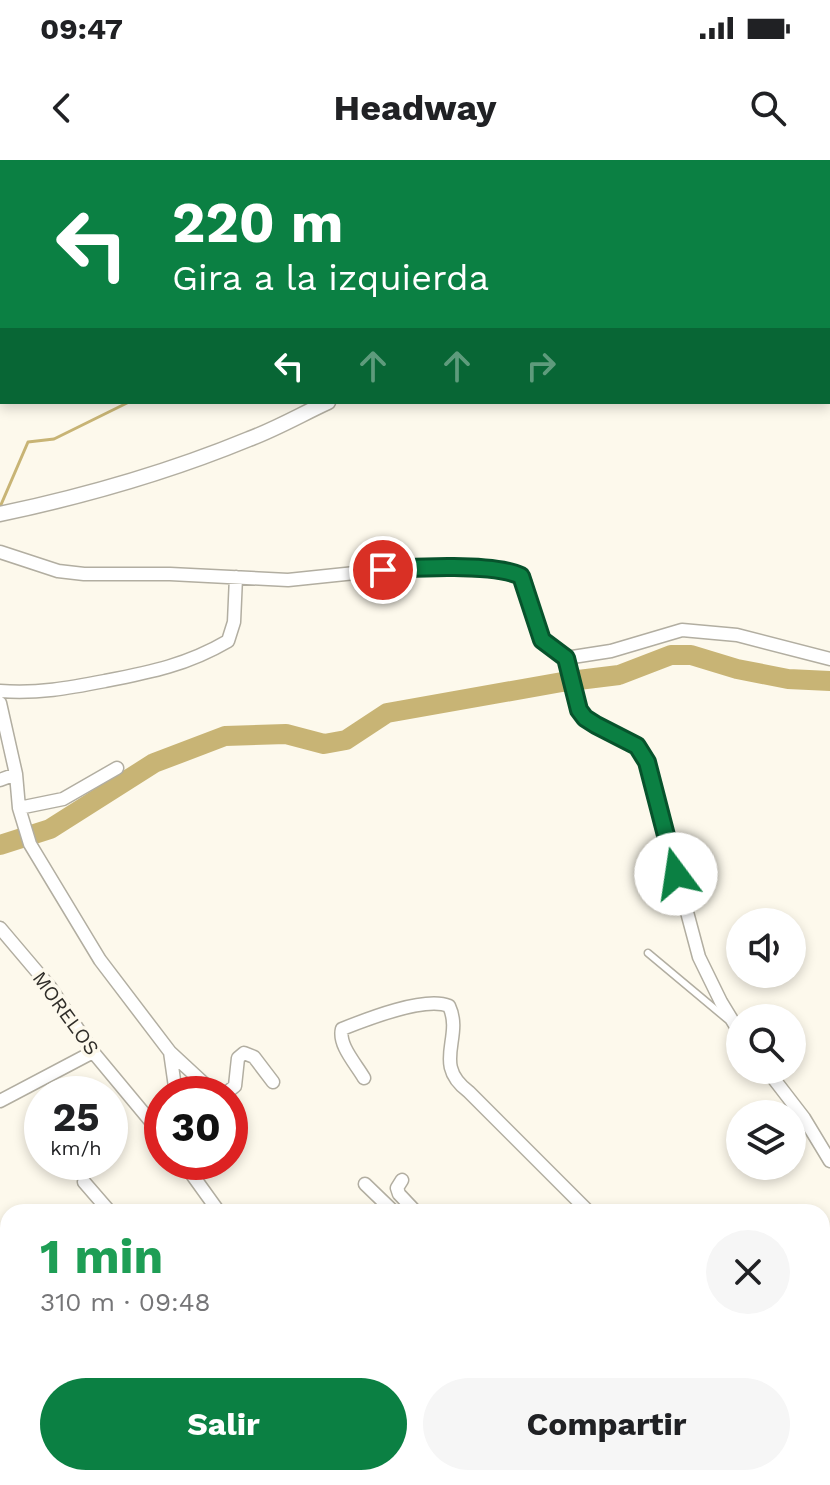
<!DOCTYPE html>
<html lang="es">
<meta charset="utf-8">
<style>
body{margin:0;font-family:"Work Sans",sans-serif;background:#f6f6f6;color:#202124;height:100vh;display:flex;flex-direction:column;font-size:30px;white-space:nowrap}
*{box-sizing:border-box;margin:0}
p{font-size:26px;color:#757577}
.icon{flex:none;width:44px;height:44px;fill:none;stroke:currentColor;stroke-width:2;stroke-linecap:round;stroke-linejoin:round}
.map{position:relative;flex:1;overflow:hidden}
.drawer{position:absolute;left:0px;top:1044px;width:830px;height:282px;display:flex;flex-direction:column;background:#fff;border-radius:24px 24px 0 0;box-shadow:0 4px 12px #0003}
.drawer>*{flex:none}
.top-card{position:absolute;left:0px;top:0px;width:830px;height:244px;box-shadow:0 4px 12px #0003;background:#0b8043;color:#fff;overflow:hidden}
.buttons{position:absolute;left:726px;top:748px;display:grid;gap:16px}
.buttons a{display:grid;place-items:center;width:80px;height:80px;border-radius:50%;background:#fff;box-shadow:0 4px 12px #0003;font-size:40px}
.speed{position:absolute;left:24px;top:916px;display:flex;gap:16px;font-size:40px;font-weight:700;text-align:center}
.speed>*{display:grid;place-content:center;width:104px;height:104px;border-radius:50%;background:#fff;box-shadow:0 4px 12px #0003;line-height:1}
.speed small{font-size:20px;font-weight:400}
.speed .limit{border:12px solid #d22;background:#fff;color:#111}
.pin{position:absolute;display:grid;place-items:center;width:68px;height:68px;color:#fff;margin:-34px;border:4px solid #fff;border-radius:50%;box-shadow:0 2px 8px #0007}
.me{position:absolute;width:88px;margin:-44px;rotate:346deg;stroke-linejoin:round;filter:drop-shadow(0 0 6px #0008)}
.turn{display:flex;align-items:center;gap:28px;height:168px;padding:0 40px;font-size:36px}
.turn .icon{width:104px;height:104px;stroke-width:2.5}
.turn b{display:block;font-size:56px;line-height:68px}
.lanes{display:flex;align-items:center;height:76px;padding:0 40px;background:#0003;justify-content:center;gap:40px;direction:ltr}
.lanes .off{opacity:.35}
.round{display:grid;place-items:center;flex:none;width:84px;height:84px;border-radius:42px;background:#f6f6f6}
.overview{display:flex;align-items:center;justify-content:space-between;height:136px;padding:0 40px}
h1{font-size:48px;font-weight:700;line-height:60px;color:#1e9e55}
.cta{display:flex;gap:16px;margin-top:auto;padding:16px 40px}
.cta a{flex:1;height:92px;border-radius:48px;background:#0b8043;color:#fff;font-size:32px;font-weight:700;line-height:92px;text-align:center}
.cta a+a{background:#f6f6f6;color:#202124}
.status{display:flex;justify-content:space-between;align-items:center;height:56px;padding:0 40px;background:#fff;direction:ltr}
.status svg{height:22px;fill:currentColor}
header{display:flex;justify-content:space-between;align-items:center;height:104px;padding:0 40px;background:#fff;font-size:36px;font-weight:700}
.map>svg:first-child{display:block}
</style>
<div class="status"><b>09:47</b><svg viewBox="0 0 49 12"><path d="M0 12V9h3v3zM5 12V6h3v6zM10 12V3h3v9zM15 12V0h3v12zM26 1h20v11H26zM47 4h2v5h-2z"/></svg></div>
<header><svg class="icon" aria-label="back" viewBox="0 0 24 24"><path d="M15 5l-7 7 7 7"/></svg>Headway<svg class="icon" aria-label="search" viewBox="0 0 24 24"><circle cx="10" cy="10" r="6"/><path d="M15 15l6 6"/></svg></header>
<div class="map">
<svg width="830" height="1325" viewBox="0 0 830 1325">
<rect width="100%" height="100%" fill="#fdf9ec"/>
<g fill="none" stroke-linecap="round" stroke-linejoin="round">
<path stroke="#c8b475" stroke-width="3" d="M393 2V0
M0 347 28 282 54 279 129 242"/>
<path stroke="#c8b475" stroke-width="20" d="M0 685 50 669 154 603 225 576 286 574 324 584 346 580 387 553 562 522 619 515 671 495H691L737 509 788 519 830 521"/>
<g stroke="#b2aea1" stroke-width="9">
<path id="service" d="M648 793 727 859"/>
</g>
<g stroke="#b2aea1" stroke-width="15">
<path id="minor" d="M274 0 276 2
M529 0V2
M0 127 2 125
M0 392 58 411 84 414H170L288 420 403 408 510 411 521 416 525 421 542 480 566 498
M0 531C37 534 69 528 105 521 151 512 187 505 228 481L234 462 236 417
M0 543 16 614 19 648 30 684 100 800 170 892 176 934
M0 620 16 614
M19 648 63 639 117 608
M0 768 50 827 93 892 162 975
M740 873 721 842 699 797 647 602 637 586 585 558 579 550 566 498 611 491 682 470 737 475 830 499
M170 892 211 930 220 934
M767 910 804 958 830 1001
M364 918C356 904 338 885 342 869 367 859 425 836 449 846 464 878 431 904 469 932L589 1052
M225 934 235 926 238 898 244 893 254 897 273 922
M0 941 93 892
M183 1002 219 1052
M402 1020 397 1028 399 1034 416 1052
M84 1022 110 1052
M365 1024 394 1052
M0 1084 8 1081
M0 1110 8 1102
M822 1162 830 1167
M0 1281 8 1286
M822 1300 830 1310
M0 1314 8 1306
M99 1318 115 1325
M501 1318 516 1325
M590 1318 601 1325
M755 1318 789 1325
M119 1325 135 1318
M366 1325 369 1318
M709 1325 725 1318
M823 1325 830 1318"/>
</g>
<g stroke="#b2aea1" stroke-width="17">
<path id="tertiary" d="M828 110H830
M0 354C85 336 169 312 249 279 276 269 302 254 328 242"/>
</g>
<use href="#service" stroke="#fff" stroke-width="6"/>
<use href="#minor" stroke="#fff" stroke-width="12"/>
<use href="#tertiary" stroke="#fff" stroke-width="14"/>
</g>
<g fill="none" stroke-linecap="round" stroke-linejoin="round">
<g stroke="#07532c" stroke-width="20">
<path id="route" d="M383 410C415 407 494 403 521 416L542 480 566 498 579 550 585 558 596 565 637 586 647 602 676 714"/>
</g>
<use href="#route" stroke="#0b8043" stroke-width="14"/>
</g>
<g text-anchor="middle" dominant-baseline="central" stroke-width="7" stroke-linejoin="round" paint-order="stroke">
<g font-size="20" fill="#302e29" stroke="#fdf9ec">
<text transform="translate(66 853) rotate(54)">MORELOS</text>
</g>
</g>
</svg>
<div class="buttons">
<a><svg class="icon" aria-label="sound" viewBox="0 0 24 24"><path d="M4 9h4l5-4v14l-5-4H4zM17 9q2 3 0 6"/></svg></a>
<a><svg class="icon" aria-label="search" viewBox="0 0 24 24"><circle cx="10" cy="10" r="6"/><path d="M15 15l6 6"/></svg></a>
<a><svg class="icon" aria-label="layers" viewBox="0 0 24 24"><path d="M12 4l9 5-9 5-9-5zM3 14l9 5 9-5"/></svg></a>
</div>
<div class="speed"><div>25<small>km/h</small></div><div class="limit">30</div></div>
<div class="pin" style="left:383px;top:410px;background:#d93025"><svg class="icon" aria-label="arrive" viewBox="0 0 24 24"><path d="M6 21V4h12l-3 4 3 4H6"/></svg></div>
<svg class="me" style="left:676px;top:714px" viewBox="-20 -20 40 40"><circle r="19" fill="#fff"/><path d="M0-13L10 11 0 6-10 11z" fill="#0b8043"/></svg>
<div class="top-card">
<div class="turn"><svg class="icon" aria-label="left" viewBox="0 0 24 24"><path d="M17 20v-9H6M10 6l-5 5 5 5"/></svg><div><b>220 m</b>Gira a la izquierda</div></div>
<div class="lanes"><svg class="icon" aria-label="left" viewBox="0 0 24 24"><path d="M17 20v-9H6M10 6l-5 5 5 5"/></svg><svg class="icon off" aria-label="ahead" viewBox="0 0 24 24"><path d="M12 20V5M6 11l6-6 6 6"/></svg><svg class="icon off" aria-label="ahead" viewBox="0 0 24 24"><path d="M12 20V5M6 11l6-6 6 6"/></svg><svg class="icon off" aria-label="right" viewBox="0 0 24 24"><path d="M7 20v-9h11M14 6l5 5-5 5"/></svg></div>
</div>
<section class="drawer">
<div class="overview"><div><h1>1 min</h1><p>310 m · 09:48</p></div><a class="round"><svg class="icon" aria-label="close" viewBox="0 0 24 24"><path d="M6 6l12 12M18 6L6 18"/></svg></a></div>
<div class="cta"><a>Salir</a><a>Compartir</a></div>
</section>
</div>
